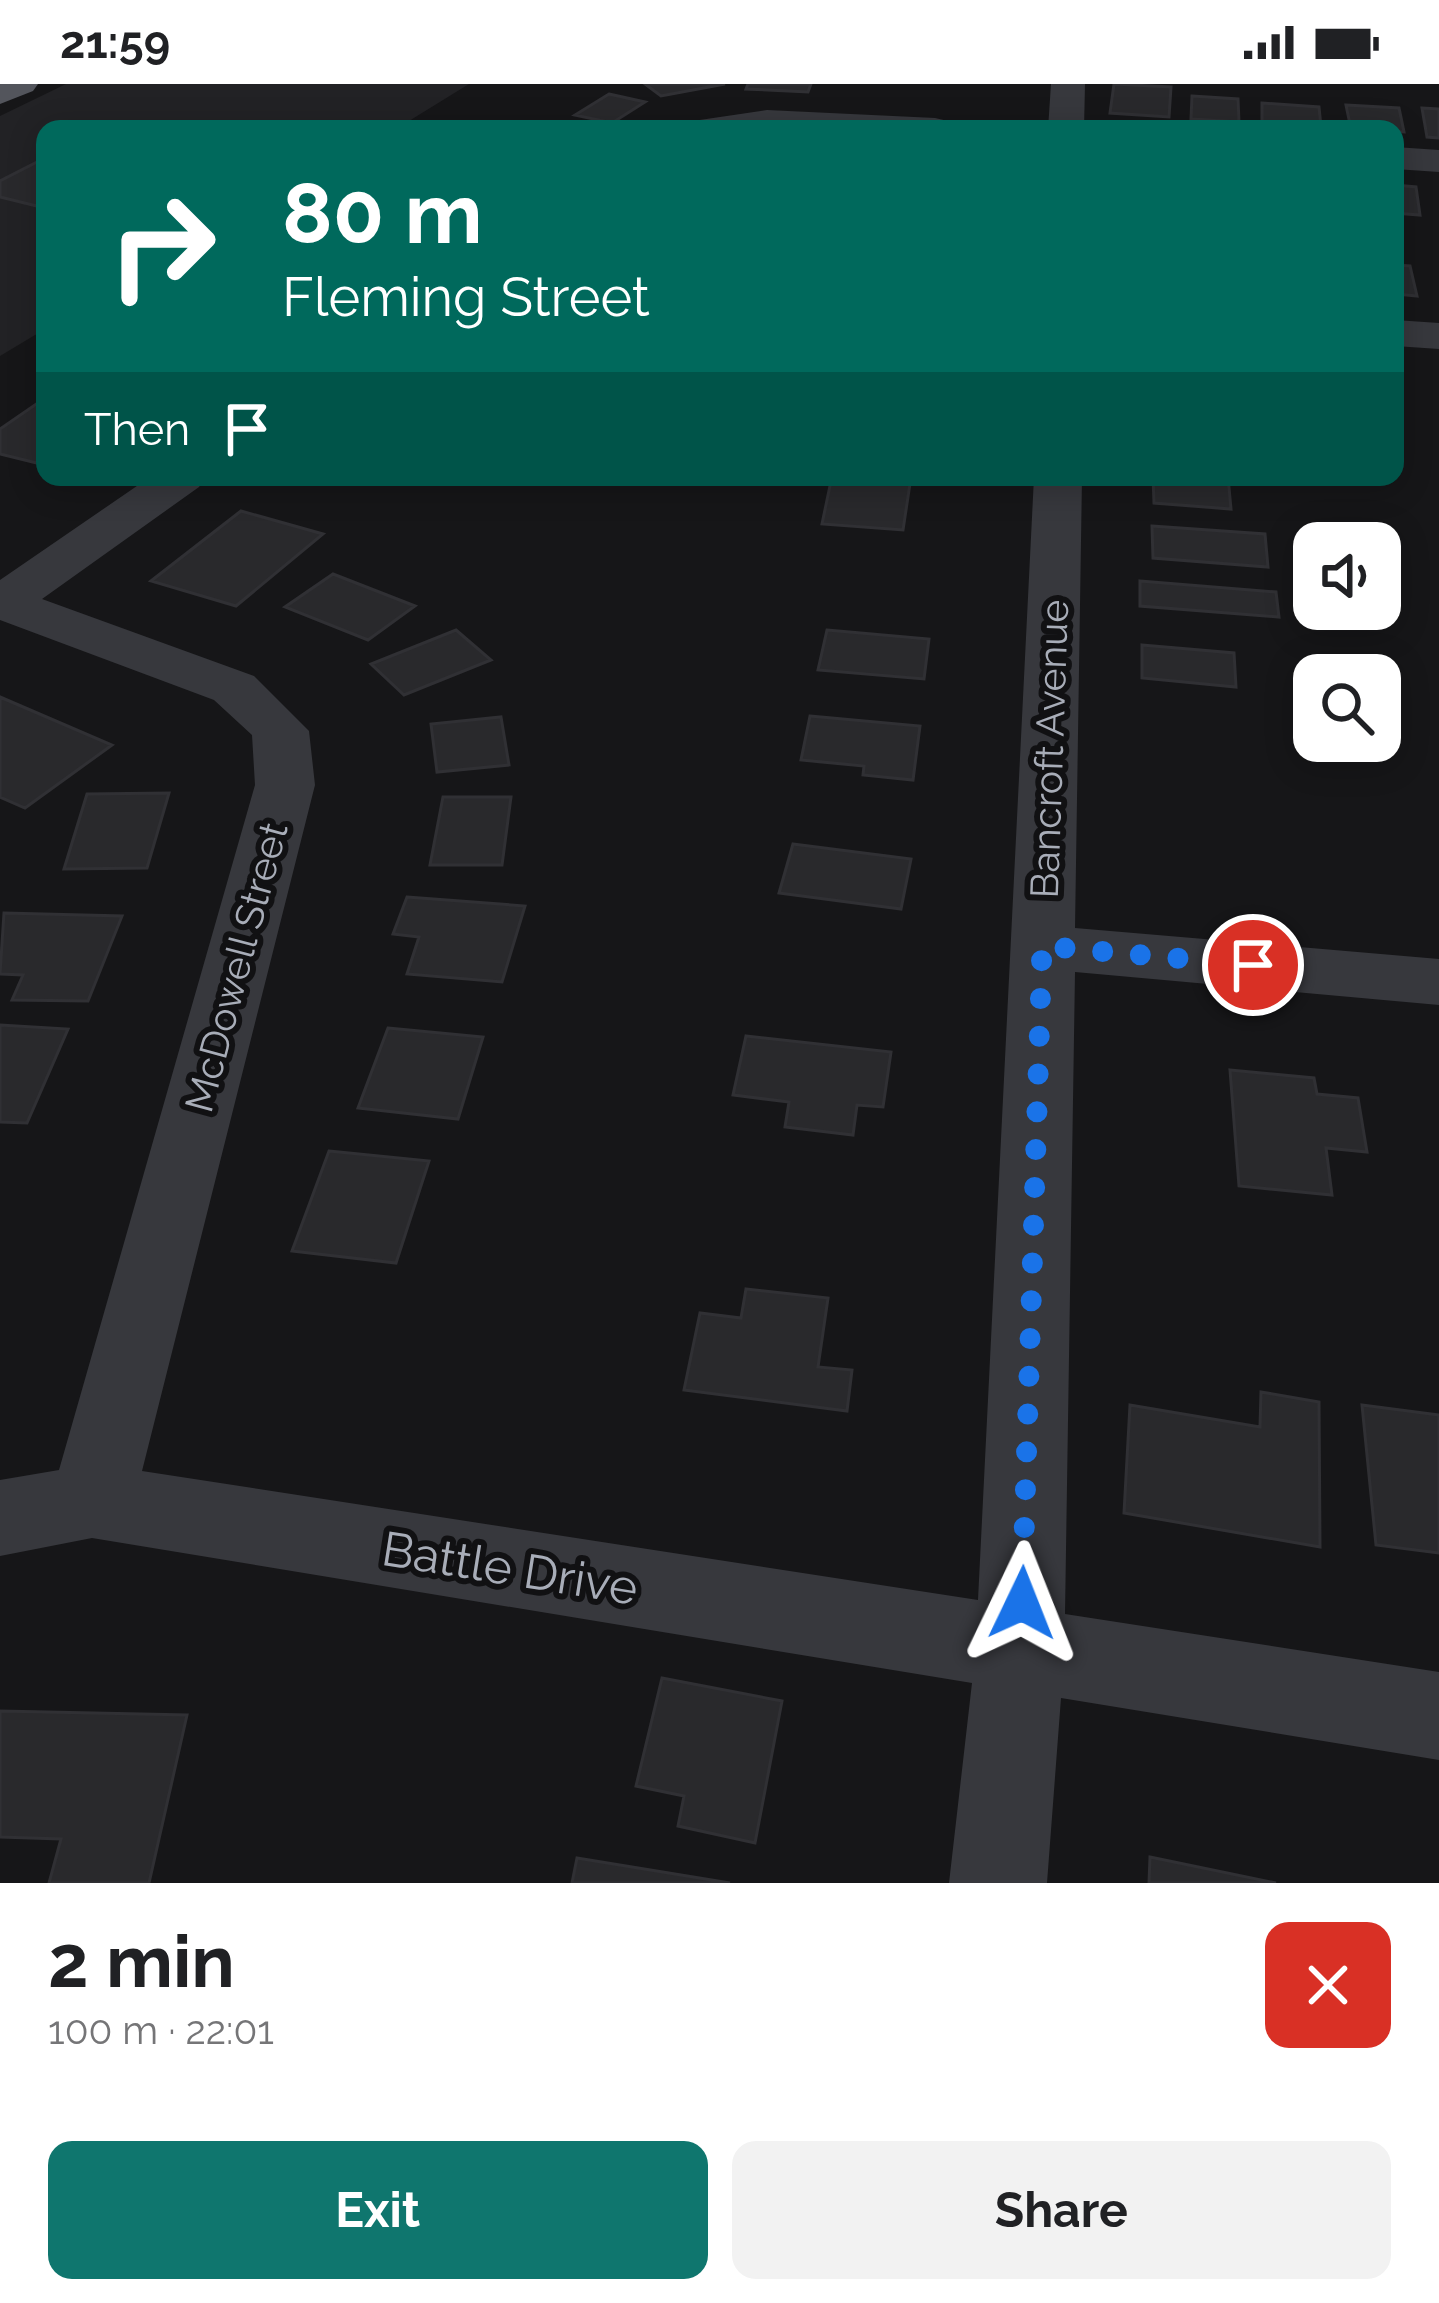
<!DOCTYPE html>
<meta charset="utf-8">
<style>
body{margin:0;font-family:Raleway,sans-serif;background:#f2f2f2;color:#202124;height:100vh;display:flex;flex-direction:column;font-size:45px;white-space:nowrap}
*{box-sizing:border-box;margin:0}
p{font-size:39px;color:#757577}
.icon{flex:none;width:66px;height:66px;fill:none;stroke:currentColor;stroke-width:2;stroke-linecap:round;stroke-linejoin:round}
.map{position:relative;height:1799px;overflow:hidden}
.sheet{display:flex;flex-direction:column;background:#fff;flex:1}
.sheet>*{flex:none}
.top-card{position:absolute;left:36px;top:36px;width:1368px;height:366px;border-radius:24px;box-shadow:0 6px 30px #0003;background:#00695c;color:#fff;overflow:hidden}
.buttons{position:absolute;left:1293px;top:438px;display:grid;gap:24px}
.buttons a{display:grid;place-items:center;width:108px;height:108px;border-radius:24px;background:#fff;box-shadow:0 6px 30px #0003;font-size:60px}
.pin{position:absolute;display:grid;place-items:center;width:102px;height:102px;color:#fff;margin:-51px;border:6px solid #fff;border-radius:50%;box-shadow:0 3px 12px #0007}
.me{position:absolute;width:132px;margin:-66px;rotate:2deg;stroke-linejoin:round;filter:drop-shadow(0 0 9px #0008)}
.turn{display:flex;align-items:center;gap:42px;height:252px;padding:0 48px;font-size:54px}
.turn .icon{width:156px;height:156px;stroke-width:2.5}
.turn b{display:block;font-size:84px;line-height:102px}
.then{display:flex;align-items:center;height:114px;padding:0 48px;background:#0003;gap:24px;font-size:45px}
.round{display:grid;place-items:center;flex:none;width:126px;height:126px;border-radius:24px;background:#f2f2f2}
.head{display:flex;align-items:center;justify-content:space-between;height:204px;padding:0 48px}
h1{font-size:72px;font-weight:700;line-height:90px}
.action{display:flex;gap:24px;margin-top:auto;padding:24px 48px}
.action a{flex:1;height:138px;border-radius:24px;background:#0f766e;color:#fff;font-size:48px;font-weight:700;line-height:138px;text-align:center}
.action a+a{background:#f2f2f2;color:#202124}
.status{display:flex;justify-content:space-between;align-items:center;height:84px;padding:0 60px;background:#fff;direction:ltr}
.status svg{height:33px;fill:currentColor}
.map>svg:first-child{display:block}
</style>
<div class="status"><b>21:59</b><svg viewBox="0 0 49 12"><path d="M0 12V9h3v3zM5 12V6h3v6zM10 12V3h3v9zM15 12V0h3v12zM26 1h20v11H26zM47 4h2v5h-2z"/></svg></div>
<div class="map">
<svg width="1439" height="1799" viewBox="0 0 1439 1799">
<rect width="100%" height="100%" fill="#161618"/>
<path fill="#222225" d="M66 0H469L396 45H45V245L0 272V32Z"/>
<path fill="#29292c" stroke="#303034" stroke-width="3" d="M645 0H725L661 12Z
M748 0H811L808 8 746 5Z
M1114 0 1171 3 1169 33 1110 29Z
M609 10 645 18 612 39 575 31Z
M1192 12 1238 15 1239 38 1191 35Z
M1262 19 1319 23 1321 43 1262 39Z
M1346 21 1399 24 1404 48 1351 45Z
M1422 24 1439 25V54L1427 53Z
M45 74V124L0 113V97Z
M1395 101 1416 103 1420 131 1395 129Z
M1395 181 1410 182 1417 212 1395 210Z
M45 314V381L0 370V345Z
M848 393H911L903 446 822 440 831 397 847 399Z
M1153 393H1228L1231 425 1154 419Z
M241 427 323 450 236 522 151 497Z
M1152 442 1265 450 1268 483 1153 474Z
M333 490 415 522 368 556 285 523Z
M1140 497 1276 508 1279 533 1140 522Z
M456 546 491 576 404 611 371 580Z
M827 546 929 555 924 595 818 586Z
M1142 561 1234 569 1236 603 1142 594Z
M0 613 112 661 25 724 0 713Z
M810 632 920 642 913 696 863 691 864 682 801 676Z
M501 633 509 681 437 688 431 640Z
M169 709 147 784 64 785 87 710Z
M443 713H511L502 781H430Z
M793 760 911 775 901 825 779 809Z
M407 813 525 822 502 898 407 890 419 853 393 850Z
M4 829 122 832 88 917 12 916 23 891 0 890Z
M0 941 68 945 27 1039 0 1038Z
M388 944 483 953 458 1035 358 1024Z
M746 952 891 968 883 1023 857 1021 853 1051 785 1043 789 1018 733 1011Z
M1230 986 1314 994 1317 1010 1358 1014 1367 1068 1326 1064 1332 1111 1239 1102Z
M329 1067 429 1077 396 1179 292 1167Z
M746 1205 828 1214 818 1283 852 1286 847 1327 684 1306 700 1229 741 1234Z
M1261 1308 1319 1318 1320 1463 1124 1429 1130 1321 1260 1343Z
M1362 1321 1439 1331V1469L1376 1461Z
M662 1594 782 1617 755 1759 678 1742 684 1712 636 1702Z
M0 1627 187 1631 149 1799H49L61 1755 0 1753Z
M1150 1773 1276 1799H1149Z
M577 1774 730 1799H572Z"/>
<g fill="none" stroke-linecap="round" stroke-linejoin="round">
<path fill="#37383d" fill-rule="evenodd" d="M1051 0H1085L1084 45H1048Z
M767 26 935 34 948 37 953 45H688L693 37Z
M1395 63 1439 66V88L1395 85Z
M1395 236 1439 239V265L1395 262Z
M150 393H206L199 403 42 515 254 592 309 647 315 701 142 1387 978 1516 1034 393H1082L1075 844 1439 875V921L1075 888 1065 1530 1439 1588V1676L1061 1614 1047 1799H949L972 1599 92 1454 0 1472V1396L59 1386 255 701 252 651 214 616 0 536V496Z"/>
<path fill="#53555c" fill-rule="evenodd" d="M0 0H38L33 7 0 20Z"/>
</g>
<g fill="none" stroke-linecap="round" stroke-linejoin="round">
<path stroke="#1a73e8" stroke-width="21" stroke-dasharray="0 37.8" d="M1022 1519 1042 862 1253 881"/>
</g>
<g text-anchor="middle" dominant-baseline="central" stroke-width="12" stroke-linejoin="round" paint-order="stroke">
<g font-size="39" fill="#a8adb8" stroke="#111113">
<text transform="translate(1049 665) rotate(-88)">Bancroft Avenue</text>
<text transform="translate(236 883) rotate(-75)">McDowell Street</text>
</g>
<g font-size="48" fill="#a8adb8" stroke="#111113">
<text transform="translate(510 1484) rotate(9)">Battle Drive</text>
</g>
</g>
</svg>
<div class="buttons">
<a><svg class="icon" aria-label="sound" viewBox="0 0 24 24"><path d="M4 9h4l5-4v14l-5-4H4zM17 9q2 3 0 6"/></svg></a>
<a><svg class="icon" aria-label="search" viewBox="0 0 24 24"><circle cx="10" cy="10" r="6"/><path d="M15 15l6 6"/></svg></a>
</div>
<div class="pin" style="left:1253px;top:881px;background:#d93025"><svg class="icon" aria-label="arrive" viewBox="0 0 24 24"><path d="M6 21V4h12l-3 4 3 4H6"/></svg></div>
<svg class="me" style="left:1022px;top:1519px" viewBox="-20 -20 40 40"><path d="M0-17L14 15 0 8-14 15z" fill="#1a73e8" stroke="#fff" stroke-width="4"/></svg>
<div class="top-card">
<div class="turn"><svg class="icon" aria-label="right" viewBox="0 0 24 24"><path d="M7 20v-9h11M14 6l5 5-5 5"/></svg><div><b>80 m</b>Fleming Street</div></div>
<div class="then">Then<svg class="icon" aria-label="arrive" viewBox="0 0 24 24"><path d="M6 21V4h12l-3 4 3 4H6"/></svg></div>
</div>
</div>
<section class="sheet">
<div class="head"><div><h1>2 min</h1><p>100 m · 22:01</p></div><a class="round" style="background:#d93025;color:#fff"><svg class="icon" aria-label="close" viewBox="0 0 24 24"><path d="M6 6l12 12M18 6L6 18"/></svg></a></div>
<div class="action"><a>Exit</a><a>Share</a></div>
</section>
